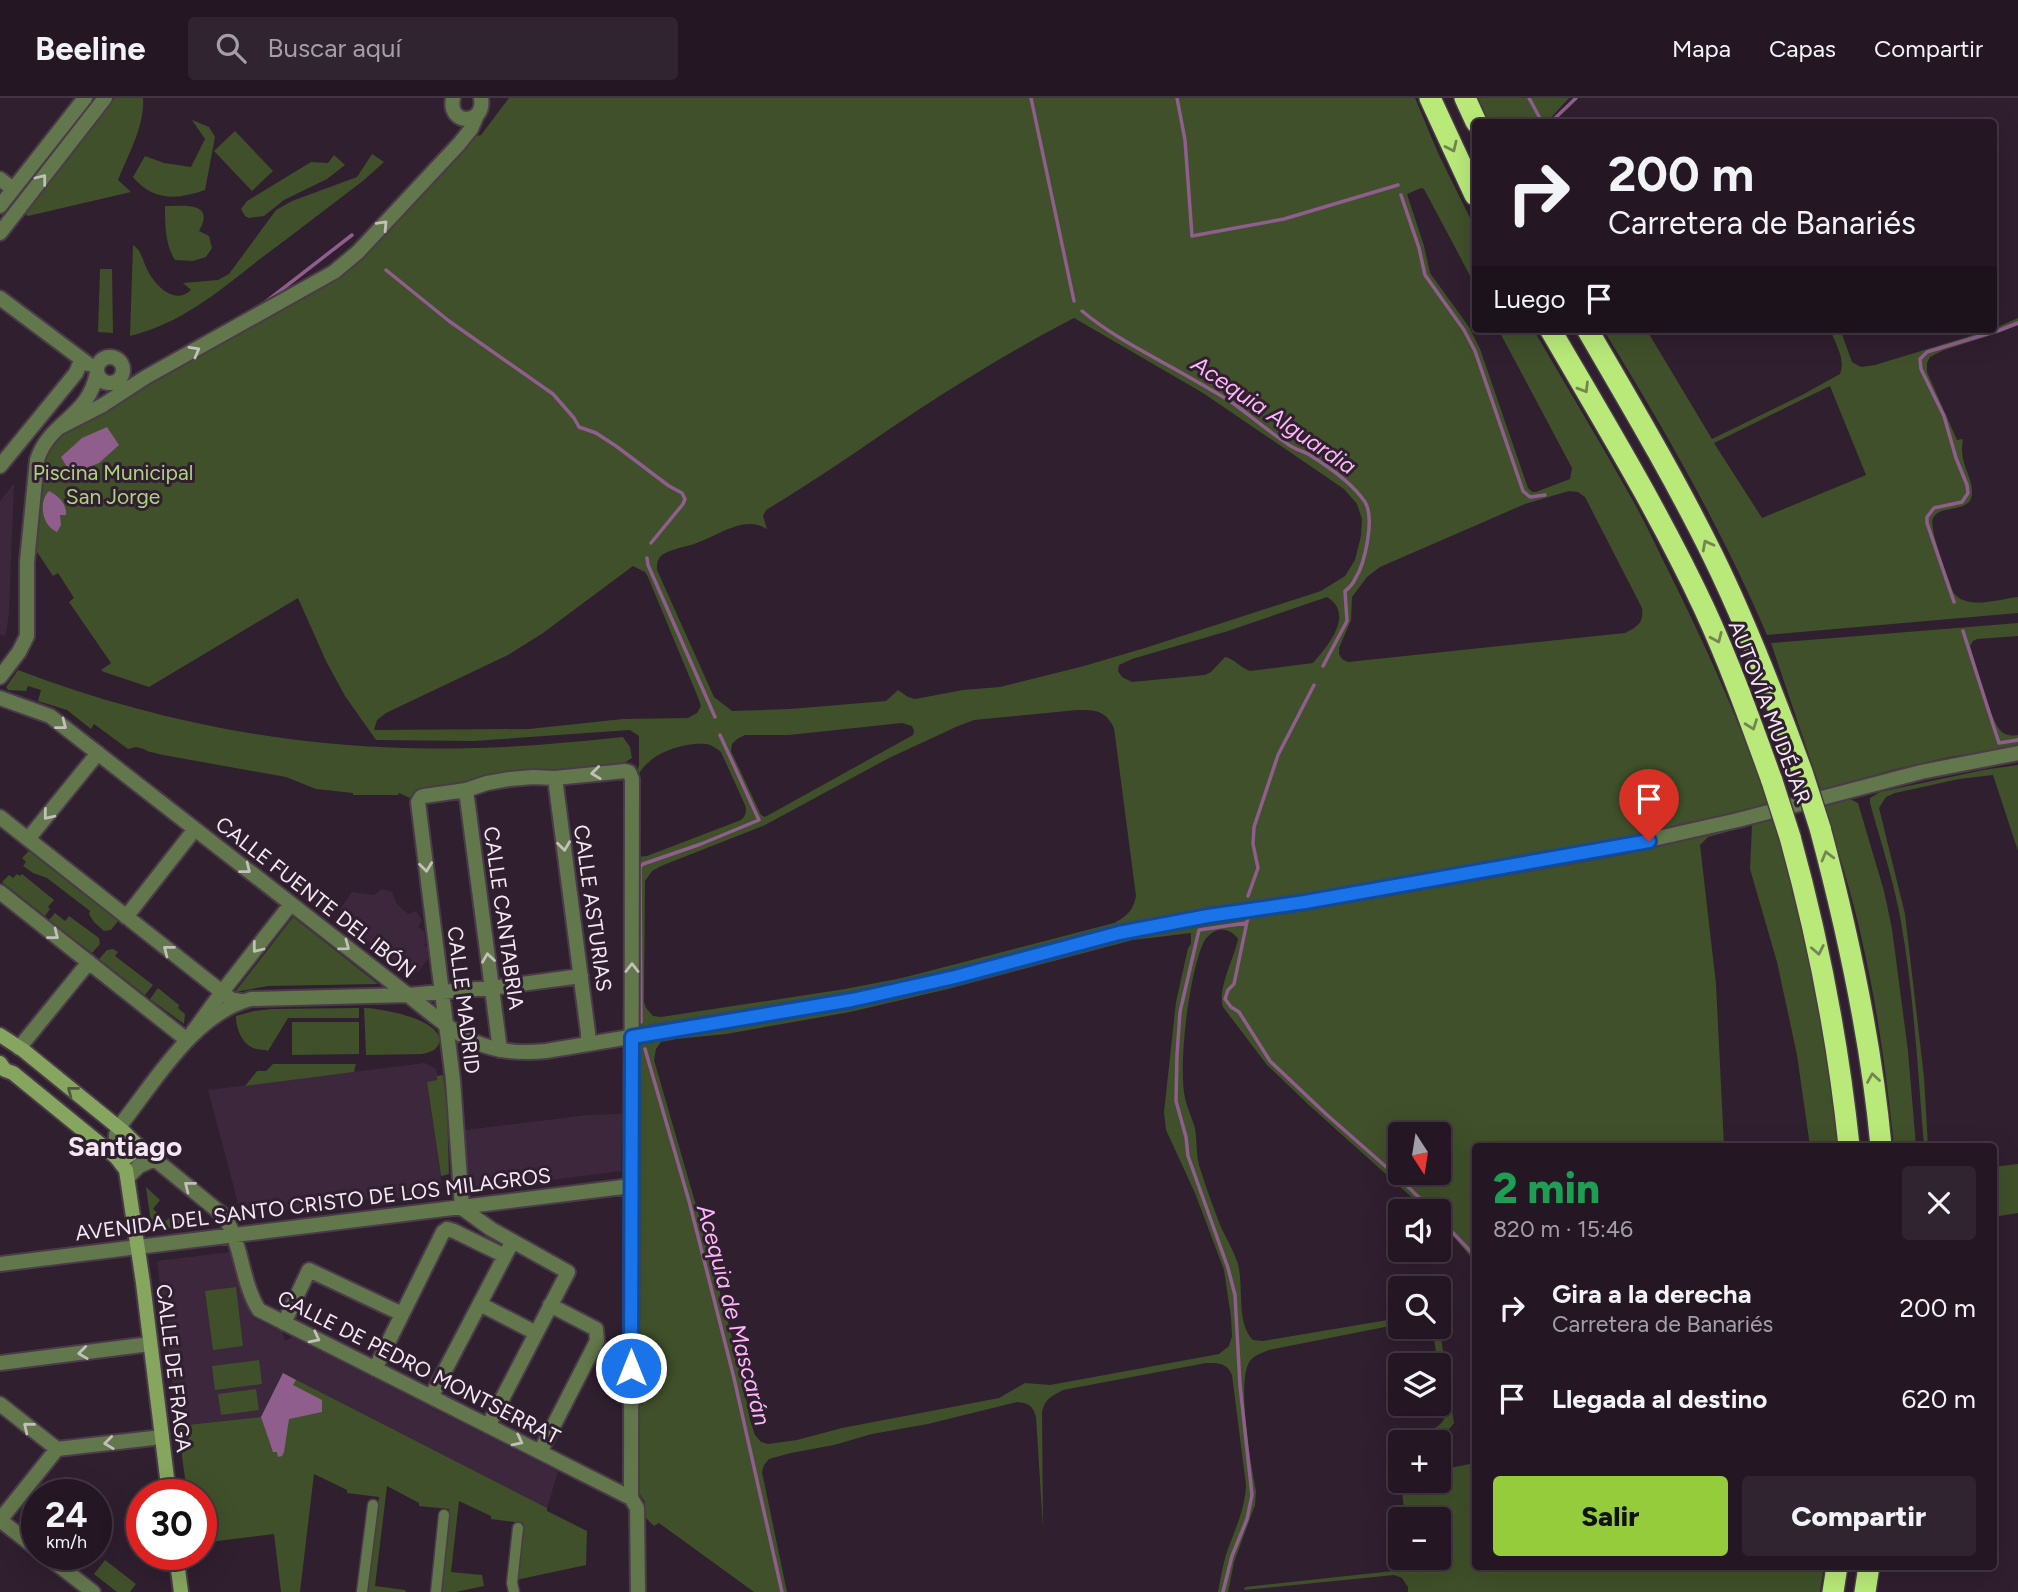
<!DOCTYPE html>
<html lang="es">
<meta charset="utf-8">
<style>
body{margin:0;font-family:Figtree,sans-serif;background:#302430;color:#f1f3f6;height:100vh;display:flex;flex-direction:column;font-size:26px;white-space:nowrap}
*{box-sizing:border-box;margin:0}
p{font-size:23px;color:#a39fa6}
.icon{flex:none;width:38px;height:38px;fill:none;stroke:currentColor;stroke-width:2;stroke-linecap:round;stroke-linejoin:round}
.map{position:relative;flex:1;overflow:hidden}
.side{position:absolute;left:1472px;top:1045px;width:525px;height:427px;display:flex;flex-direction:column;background:#241723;border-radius:7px;box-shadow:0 7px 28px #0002,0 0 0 2px #413641}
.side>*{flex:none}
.hud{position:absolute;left:1472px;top:21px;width:525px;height:214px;border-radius:7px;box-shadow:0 7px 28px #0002,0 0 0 2px #413641;background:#241723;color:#f1f3f6;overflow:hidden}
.needle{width:46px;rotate:168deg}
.controls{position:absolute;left:1388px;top:1024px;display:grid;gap:14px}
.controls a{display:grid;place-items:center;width:63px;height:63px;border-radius:7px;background:#241723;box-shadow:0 7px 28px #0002,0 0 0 2px #413641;font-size:35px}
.speed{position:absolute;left:21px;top:1381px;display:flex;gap:14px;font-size:35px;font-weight:700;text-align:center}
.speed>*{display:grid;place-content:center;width:91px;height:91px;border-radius:50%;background:#241723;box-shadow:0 7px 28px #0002,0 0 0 2px #413641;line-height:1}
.speed small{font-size:18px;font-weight:400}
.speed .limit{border:10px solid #d22;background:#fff;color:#111}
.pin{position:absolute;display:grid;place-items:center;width:60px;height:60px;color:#fff;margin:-72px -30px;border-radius:50% 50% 50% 0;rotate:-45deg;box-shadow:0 0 7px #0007}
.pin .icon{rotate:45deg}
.me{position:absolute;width:77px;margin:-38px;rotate:0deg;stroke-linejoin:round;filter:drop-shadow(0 0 5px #0008)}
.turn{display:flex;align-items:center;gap:24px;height:147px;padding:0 21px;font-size:32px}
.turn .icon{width:91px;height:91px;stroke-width:2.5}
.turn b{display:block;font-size:49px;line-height:60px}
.then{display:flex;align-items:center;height:66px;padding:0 21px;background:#0003;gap:14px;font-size:26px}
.round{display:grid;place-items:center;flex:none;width:74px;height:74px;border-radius:7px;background:#302430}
.headline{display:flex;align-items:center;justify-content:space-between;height:119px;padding:0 21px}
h1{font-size:42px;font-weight:800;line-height:52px;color:#1e9e55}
.action{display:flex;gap:14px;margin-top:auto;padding:14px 21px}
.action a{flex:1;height:80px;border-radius:7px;background:#94cc3c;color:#111;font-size:28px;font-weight:800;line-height:80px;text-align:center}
.action a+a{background:#302430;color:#f1f3f6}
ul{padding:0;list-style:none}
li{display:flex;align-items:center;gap:21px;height:91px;padding:0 21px}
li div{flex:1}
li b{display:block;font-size:26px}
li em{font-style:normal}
header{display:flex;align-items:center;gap:42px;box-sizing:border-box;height:98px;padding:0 35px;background:#241723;border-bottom:2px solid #413641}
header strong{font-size:33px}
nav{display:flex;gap:38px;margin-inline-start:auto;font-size:24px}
.search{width:490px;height:63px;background:#302430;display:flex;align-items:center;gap:18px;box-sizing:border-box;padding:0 24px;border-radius:7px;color:#a39fa6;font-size:26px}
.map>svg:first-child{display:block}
</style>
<header>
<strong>Beeline</strong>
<div class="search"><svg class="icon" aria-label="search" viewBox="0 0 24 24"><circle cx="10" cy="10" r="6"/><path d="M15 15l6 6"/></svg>Buscar aquí</div>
<nav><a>Mapa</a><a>Capas</a><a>Compartir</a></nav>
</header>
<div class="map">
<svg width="2018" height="1494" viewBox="0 0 2018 1494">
<rect width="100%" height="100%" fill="#301f2f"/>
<path fill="#3d273c" d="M14 385 9 515 6 536 4 538 0 536V403Z
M382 791 392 794 397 806 408 816 416 813 422 822 418 829 424 833 426 845 424 847 429 851 427 855 430 858 418 874 409 867 406 871 338 821 343 814 340 811 352 794 374 797Z
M425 965 436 971 437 975 438 982 427 984 442 1088 440 1091 428 1092V1096L392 1101 391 1098 375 1100 259 1116 257 1106 239 1109 208 992Z
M622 1016 621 1073 467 1093 464 1066 465 1032 588 1017Z
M230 1154 253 1220 282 1234 285 1243 292 1239 558 1374 547 1410 283 1275 261 1319 178 1328 157 1163Z"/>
<path fill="#3f502a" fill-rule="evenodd" d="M115 0H143C145 28 128 57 118 82L131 94 28 118 25 116Z
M509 0H1415L1438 55 1475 130V187L1424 91 1421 90 1407 96 1424 148 1430 175 1469 229 1480 251 1528 390 1532 394H1536L1570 381 1572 370 1498 231H1533C1566 287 1600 344 1632 401 1646 425 1657 451 1670 476 1703 543 1734 610 1759 680 1801 799 1823 924 1838 1048H1810L1797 957 1777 864 1750 771 1752 727 1708 739 1700 747 1716 886 1724 1048H1475V1164L1453 1138 1439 1124 1438 1113H1427L1310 1008 1267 967 1223 909C1217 891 1234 861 1238 841 1227 825 1208 831 1202 848 1189 880 1178 966 1185 1000 1187 1010 1192 1020 1195 1030 1197 1042 1196 1055 1199 1067 1205 1087 1213 1108 1220 1127 1226 1140 1234 1153 1238 1166 1244 1190 1236 1225 1253 1242L1263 1243 1400 1220V1226L1269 1252C1262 1255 1254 1257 1250 1263 1236 1282 1251 1368 1256 1393L1255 1407 1234 1464 1228 1494H1218C1221 1479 1223 1465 1228 1451 1236 1429 1245 1411 1246 1387L1232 1277C1227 1265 1219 1265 1206 1265L1063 1292C1052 1298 1044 1301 1042 1315L1043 1430 1036 1319C1033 1308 1029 1305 1017 1304L928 1326 872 1336 834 1347 791 1355 769 1361 764 1367 762 1374 787 1494H754L659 1425 654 1428 643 1417 645 1404 637 1392 635 759 647 758 741 722C746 717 747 714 745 707L721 654C716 650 712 647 706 646 689 644 661 652 649 664 643 668 640 675 635 681L639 667V638L630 632 474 643 376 642 345 598 326 563 298 500 149 589 104 574 101 572 111 565 69 504 74 500 58 475 53 478 33 448 46 355 55 339 338 181 337 177 470 39 481 37ZM1074 220 1203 295 1344 391 1357 406 1362 421 1361 438 1355 462 1345 478 1321 493 1148 549 1084 568 1000 589 963 592 915 601 908 599 898 592 886 603 790 611 732 613 714 599 657 472C657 466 657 461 662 457 672 450 688 449 699 444 721 436 744 417 767 431L763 418 766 412C818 381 867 346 918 312 969 279 1020 248 1074 220ZM1569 393 1578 394 1585 399 1642 510C1644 525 1637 529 1625 535L1348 564 1342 561 1339 556V550L1351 522 1352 499 1367 479 1380 469 1525 406ZM633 468 645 474 648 479 699 602 701 608 697 615 688 620 623 621 529 631 374 632 377 622 386 615 508 557 543 535ZM1327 499C1355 516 1328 548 1313 565L1250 573C1241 570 1233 560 1225 559L1211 574 1205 577 1132 584 1122 579 1118 573 1119 567 1132 561 1228 533ZM1077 612C1096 612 1105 612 1114 630L1136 798C1133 813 1127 818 1114 825L902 880 845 891 661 919 653 918 646 910 644 904 645 783 652 773 661 768 765 727 889 660 958 628 974 622ZM902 625 912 628 914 633 913 637 765 719 761 717 731 653 732 646 737 641 745 637H789ZM1191 835V846L1188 850 1176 904 1164 1014 1166 1032 1195 1095 1224 1172 1231 1219 1232 1238 1229 1248 1219 1256 1050 1287 1025 1285 999 1300 842 1330 797 1342 768 1346 761 1344 755 1337 750 1322 740 1269 702 1128 654 962 656 951 661 944 677 941 726 936 850 914 948 891 1133 842ZM1400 1036H1438V1074H1400Z
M1478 0H1569L1547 24 1545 21 1538 24H1489Z
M192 22 209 29 215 39 205 92C177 102 153 103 133 79L145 58 164 65 191 69 205 41Z
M235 33 273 73 252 93 214 53Z
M372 56 384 64 364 82C329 109 295 135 260 161 219 193 182 225 130 238L133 147C142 153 142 161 147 171 154 187 175 208 191 192L183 185 218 182 229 176 276 112 292 103 357 79Z
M334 57 345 67 327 81 284 102 264 118 249 120 245 118 241 111 247 103 311 64 328 65Z
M165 108C183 108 216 103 199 133L209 138 212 150 206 159 193 163 175 162C165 147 165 126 165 108Z
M100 171H112L113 235 98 234Z
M2018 220V227L1998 235 1944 252 1930 259 1927 265V274L1957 342 1963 341C1958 366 1973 378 1972 395 1971 417 1941 405 1933 420 1928 430 1949 480 1953 494 1966 513 1999 501 2018 499V515L1767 537C1722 431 1663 329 1603 231H1646L1712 341 1802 297 1840 276C1846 261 1835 245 1830 231H1840L1852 264 1861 269 1875 267 1993 231ZM1830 288 1866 377 1762 420 1714 345Z
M2018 525V538L1977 541 1973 543 1970 548C1976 565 1990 624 2002 634 2007 638 2012 638 2018 637V649L1949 659 1892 672 1821 693 1771 545Z
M18 572C165 628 317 655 475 650 525 649 574 644 623 639L630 649 632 660 621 667 412 701 399 695 398 697H353V695L316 691 286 679 163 657 147 653 144 651 136 649 128 651 94 626 91 631 67 612 38 603 41 592 28 588 26 593 8 592 6 589Z
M2018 667V753L1993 677 1959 681 1895 695 1886 699 1879 710 1905 816 1924 979 1928 1048H1924C1918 975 1914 897 1901 824 1894 784 1881 745 1870 705V700L1880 694 1983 672Z
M1843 702H1852L1858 705 1884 793 1892 831 1908 953 1916 1048H1894C1887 981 1878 913 1863 847 1853 799 1838 753 1824 707Z
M29 753 118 823 111 832 104 833 94 824 89 816 90 813 47 780 33 775 23 768 26 764 22 760Z
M17 776 20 778 22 776 54 802 48 809 50 811 45 818 2 784 9 777 13 780Z
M55 815 65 823 69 818 99 840 100 846 92 855 49 822Z
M293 819 378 886 268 888 235 894Z
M113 851 118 854 115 858 153 887 145 897 99 861 107 852Z
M158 890 179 907 178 910 185 916 184 926 150 901Z
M359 910V920H288L268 953C264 951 260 952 256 951 242 947 236 931 236 918L254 913 272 911Z
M364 910C379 910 443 921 439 944 438 952 429 955 422 956L366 957Z
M292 924H359V956L292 957Z
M273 966H356L354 974 245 988 257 973H266Z
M443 977 447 1009 449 1076 441 1078 427 984 437 982V978Z
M2018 1066V1115L1993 1119V1069Z
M146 1089 160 1102 153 1111 166 1123 174 1115 188 1128 152 1132Z
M236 1189 243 1248 213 1252 205 1193Z
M1439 1227 1454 1325C1439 1345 1427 1344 1404 1344 1417 1333 1439 1336 1446 1317L1433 1235 1423 1229Z
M259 1262 262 1286 215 1292 212 1268Z
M283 1275 547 1410V1413L587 1433 586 1467 516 1482 523 1425 491 1421V1418L459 1403 451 1474 482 1477 484 1488 456 1494H440L449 1411 419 1408V1405L387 1388 375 1488 405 1492 406 1494H367L379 1399 347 1395V1392L314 1376 300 1494H281L274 1436 201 1445V1396H187L178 1328 261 1319Z
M256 1291 259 1312 221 1317 218 1296Z
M1475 1365V1468H1824L1820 1494H1408V1489L1402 1480 1394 1477 1244 1492 1245 1489 1393 1473 1400 1470 1406 1460H1438V1421H1405L1401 1383 1438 1382 1439 1372Z
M105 1462 136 1486 130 1494H117L94 1476Z"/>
<path fill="#8f5e8c" d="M107 329 119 347 99 365 71 376 61 359 82 340Z
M49 393C59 398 67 406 66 417H60L61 427 57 434C42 428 38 404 49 393Z
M283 1275 296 1282 293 1287 322 1302V1314L289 1321 284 1354 282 1358 278 1359 277 1354H273L261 1319Z"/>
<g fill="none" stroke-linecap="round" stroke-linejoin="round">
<path stroke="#8f5e8c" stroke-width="3.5" d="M1031 0 1074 203
M1177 0 1185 42 1192 138 1284 121 1398 87
M1529 0 1542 24
M1551 24 1576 0
M1401 97 1419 150 1425 177 1464 232 1475 253 1523 393 1530 399 1545 397
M386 172 449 223 553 296 574 320 579 329 596 335 616 348 669 388 682 395 685 401 683 406 651 445
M263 206 352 137
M1082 213C1118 243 1161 262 1201 286 1213 293 1226 300 1237 308 1254 321 1271 335 1289 347 1295 351 1302 353 1308 356 1326 367 1353 386 1365 404 1375 420 1365 466 1355 481 1353 486 1349 490 1345 493L1347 523 1323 568
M647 460 648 467 715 619
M1954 504 1927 425V419L1934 410 1962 404 1968 395 1967 387 1956 360 1944 318 1921 271 1920 261 1927 254 2000 232 2018 225
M1963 533 1999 645 2018 642
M1248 798 1258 770 1253 746 1254 729 1278 657 1314 587
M1248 819 1234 886 1228 892 1225 901 1231 909 1239 914 1270 963 1326 1016 1401 1082 1433 1113
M641 924 640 769 643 766 701 746 759 722 720 637
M645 951 689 1103 734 1280 782 1494
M1438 1119 1475 1158
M1223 1494 1232 1458 1247 1421 1252 1397 1240 1287 1235 1197 1228 1170 1188 1058 1186 1039 1176 1003 1177 957 1180 914 1199 832 1246 825"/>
<g stroke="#4b3b4a" stroke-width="13">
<path id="pedestrian" d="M362 1494 373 1407
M436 1494 444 1417
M514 1494 512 1485 518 1430"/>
</g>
<g stroke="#4b3b4a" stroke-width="18">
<path id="minor" d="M453 0C447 28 486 28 481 0
M0 81 13 91
M0 108 85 0
M0 135 105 0
M0 200 88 266
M97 272a13 13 0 1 1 26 0a13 13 0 1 1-26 0Z
M60 329 103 307 146 279 334 174 358 154 459 46 471 31 477 17
M0 368 76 275 81 263
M0 579 19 554 27 538V464L37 362C50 322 89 320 97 274
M0 600 50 618 408 897 499 889 581 878
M555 680 588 935V946
M466 692 500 952
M0 719 222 894 231 901 241 903
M28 741 98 655
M0 794 187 942 222 894 291 806
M126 819 195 731
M19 950 89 864
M135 1045 223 1117C242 1143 241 1184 259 1212L631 1400
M128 1079 139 1068 155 1061
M0 1166 631 1088
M480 1206 536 1235
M284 1225 309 1172 402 1216
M0 1265 150 1246
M375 1271 443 1134 447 1131 454 1133 505 1158
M431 1299 509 1150
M0 1306 57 1351
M488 1328 568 1174 491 1131 462 1110 453 982 418 704 421 699 424 698 466 692 487 685 510 681 533 679 555 680 625 673 629 674 632 681 631 1400 637 1410 638 1494
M57 1351 162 1339
M540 1354 597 1243 596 1231 550 1207
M0 1422 57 1351
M0 1422 37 1451
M44 1456 93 1494"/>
</g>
<g stroke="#4b3b4a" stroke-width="18">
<path id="tertiary" d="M116 1059V1037L122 1025C156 982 195 915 251 901L408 897C455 935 482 960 546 953L851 902 955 879 1119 835 1208 818 1305 804 1609 751 1738 722 1921 674 2018 655"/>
</g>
<g stroke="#4b3b4a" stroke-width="18">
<path id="secondary" d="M0 937 23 952 124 1034 135 1045 131 1056 120 1063
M0 965 5 972 13 975 116 1059 126 1072 143 1185 169 1396
M176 1456 181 1494"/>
</g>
<g stroke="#4b3b4a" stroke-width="24">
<path id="motorway" d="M1430 0 1475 97
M1465 0 1476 24
M1550 231C1603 322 1659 414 1704 510 1730 566 1751 625 1772 683
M1587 231C1630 305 1674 379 1712 456 1747 527 1775 600 1802 674
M1820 730C1848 835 1871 940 1881 1048
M1790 739C1818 840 1838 943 1849 1048
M1833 1494 1837 1468
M1865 1494 1869 1468"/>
</g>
<use href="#pedestrian" stroke="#63774c" stroke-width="10"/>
<use href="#minor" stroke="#63774c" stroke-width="14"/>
<use href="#tertiary" stroke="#63774c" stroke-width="14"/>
<use href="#secondary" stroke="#86a65f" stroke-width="14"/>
<use href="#motorway" stroke="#b9ea79" stroke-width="21"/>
<g stroke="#4b3b4a" stroke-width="24" stroke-linecap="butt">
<path id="motorway-bridge" d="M1802 674 1820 730
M1772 683 1790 739"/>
</g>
<use href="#motorway-bridge" stroke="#b9ea79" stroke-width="21"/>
</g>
<defs><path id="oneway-chevron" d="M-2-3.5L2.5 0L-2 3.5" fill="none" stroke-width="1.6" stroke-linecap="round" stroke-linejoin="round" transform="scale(1.75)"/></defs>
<g stroke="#748454">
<use href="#oneway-chevron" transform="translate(1452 49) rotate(65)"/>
<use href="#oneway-chevron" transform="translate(1584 290) rotate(59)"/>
<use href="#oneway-chevron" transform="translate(1707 447) rotate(-118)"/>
<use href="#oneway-chevron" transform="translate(1717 540) rotate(66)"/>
<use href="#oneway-chevron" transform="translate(1752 627) rotate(70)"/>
<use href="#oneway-chevron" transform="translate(1827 758) rotate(-105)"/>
<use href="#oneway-chevron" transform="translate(1818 852) rotate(79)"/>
<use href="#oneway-chevron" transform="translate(1873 980) rotate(-99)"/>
</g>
<g stroke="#c1c0b9">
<use href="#oneway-chevron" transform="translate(42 81) rotate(-52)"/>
<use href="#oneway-chevron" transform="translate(383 127) rotate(-47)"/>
<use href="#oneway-chevron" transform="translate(195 253) rotate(-29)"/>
<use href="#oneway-chevron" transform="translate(62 627) rotate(38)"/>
<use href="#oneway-chevron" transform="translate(596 675) rotate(173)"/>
<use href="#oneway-chevron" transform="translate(48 717) rotate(129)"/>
<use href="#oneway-chevron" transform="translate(564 748) rotate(83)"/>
<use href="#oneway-chevron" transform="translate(426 769) rotate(83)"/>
<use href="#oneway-chevron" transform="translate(246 771) rotate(38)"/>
<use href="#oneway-chevron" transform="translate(54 837) rotate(38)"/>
<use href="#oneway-chevron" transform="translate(345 848) rotate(37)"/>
<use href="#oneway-chevron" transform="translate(257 850) rotate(128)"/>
<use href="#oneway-chevron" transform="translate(168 852) rotate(-142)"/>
<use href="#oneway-chevron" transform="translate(488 860) rotate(-98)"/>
<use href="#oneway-chevron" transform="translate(632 870) rotate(-90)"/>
<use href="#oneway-chevron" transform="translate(189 1088) rotate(-142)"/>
<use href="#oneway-chevron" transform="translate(315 1240) rotate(27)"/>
<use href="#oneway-chevron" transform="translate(83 1255) rotate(173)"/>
<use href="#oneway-chevron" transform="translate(28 1329) rotate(-141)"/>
<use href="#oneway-chevron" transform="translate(518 1343) rotate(27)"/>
<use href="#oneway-chevron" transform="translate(109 1345) rotate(173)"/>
</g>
<use stroke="#525542" href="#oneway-chevron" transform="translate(72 993) rotate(-142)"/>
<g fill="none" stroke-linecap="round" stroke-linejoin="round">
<g stroke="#114b97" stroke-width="18">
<path id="route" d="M631 1270 632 939 852 902 955 879 1119 835 1208 818 1305 804 1649 743"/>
</g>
<use href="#route" stroke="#1a73e8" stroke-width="12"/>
</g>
<g text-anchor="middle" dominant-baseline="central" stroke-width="6" stroke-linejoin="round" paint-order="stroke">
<g font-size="21" fill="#add47d" stroke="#301f2f">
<text x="113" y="374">Piscina Municipal<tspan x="113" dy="24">San Jorge</tspan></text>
</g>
<g font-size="21" fill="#f4e8f3" stroke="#301f2f">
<text transform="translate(1770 614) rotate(69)">AUTOVÍA MUDÉJAR</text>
<text transform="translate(316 799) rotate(38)">CALLE FUENTE DEL IBÓN</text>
<text transform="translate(593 810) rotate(82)">CALLE ASTURIAS</text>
<text transform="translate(504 820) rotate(82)">CALLE CANTABRIA</text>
<text transform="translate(464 902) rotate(83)">CALLE MADRID</text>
<text transform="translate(313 1106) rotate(-7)">AVENIDA DEL SANTO CRISTO DE LOS MILAGROS</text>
<text transform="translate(419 1269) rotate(27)">CALLE DE PEDRO MONTSERRAT</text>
<text transform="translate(174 1270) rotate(83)">CALLE DE FRAGA</text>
</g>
<g font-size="23" font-style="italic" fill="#feb5fa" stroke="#301f2f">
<text transform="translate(1274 317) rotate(34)">Acequia Alguardia</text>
<text transform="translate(734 1217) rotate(75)">Acequia de Mascarán</text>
</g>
<g font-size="28" font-weight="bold" fill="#f4e8f3" stroke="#301f2f">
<text x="125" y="1048">Santiago</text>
</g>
</g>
</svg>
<div class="controls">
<a><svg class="needle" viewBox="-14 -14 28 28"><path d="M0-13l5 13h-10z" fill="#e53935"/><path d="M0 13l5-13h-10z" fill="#a39fa6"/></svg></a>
<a><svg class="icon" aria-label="sound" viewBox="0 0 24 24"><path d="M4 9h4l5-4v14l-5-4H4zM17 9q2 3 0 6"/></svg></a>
<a><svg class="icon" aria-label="search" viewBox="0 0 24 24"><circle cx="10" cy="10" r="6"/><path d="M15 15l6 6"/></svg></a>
<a><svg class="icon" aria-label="layers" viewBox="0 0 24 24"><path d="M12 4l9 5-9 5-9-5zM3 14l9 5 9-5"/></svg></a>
<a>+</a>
<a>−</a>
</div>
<div class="speed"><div>24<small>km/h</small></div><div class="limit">30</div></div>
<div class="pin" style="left:1649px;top:743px;background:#d93025"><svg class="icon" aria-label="arrive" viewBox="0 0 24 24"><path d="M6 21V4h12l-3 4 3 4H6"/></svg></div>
<svg class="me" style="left:631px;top:1270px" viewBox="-20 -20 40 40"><circle r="17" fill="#1a73e8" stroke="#fff" stroke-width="3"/><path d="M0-11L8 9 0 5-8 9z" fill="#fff"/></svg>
<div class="hud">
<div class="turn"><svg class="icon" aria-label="right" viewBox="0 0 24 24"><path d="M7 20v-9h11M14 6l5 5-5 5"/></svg><div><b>200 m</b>Carretera de Banariés</div></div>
<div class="then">Luego<svg class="icon" aria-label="arrive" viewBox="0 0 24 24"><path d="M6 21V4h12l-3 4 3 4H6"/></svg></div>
</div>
<section class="side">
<div class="headline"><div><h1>2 min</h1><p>820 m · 15:46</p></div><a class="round"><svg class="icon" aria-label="close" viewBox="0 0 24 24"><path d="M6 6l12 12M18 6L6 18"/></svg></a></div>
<ul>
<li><svg class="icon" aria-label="right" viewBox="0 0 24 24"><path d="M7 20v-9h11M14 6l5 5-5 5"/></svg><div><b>Gira a la derecha</b><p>Carretera de Banariés</p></div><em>200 m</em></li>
<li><svg class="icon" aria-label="arrive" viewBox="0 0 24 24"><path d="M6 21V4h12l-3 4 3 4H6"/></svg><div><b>Llegada al destino</b></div><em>620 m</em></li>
</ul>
<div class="action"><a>Salir</a><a>Compartir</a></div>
</section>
</div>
